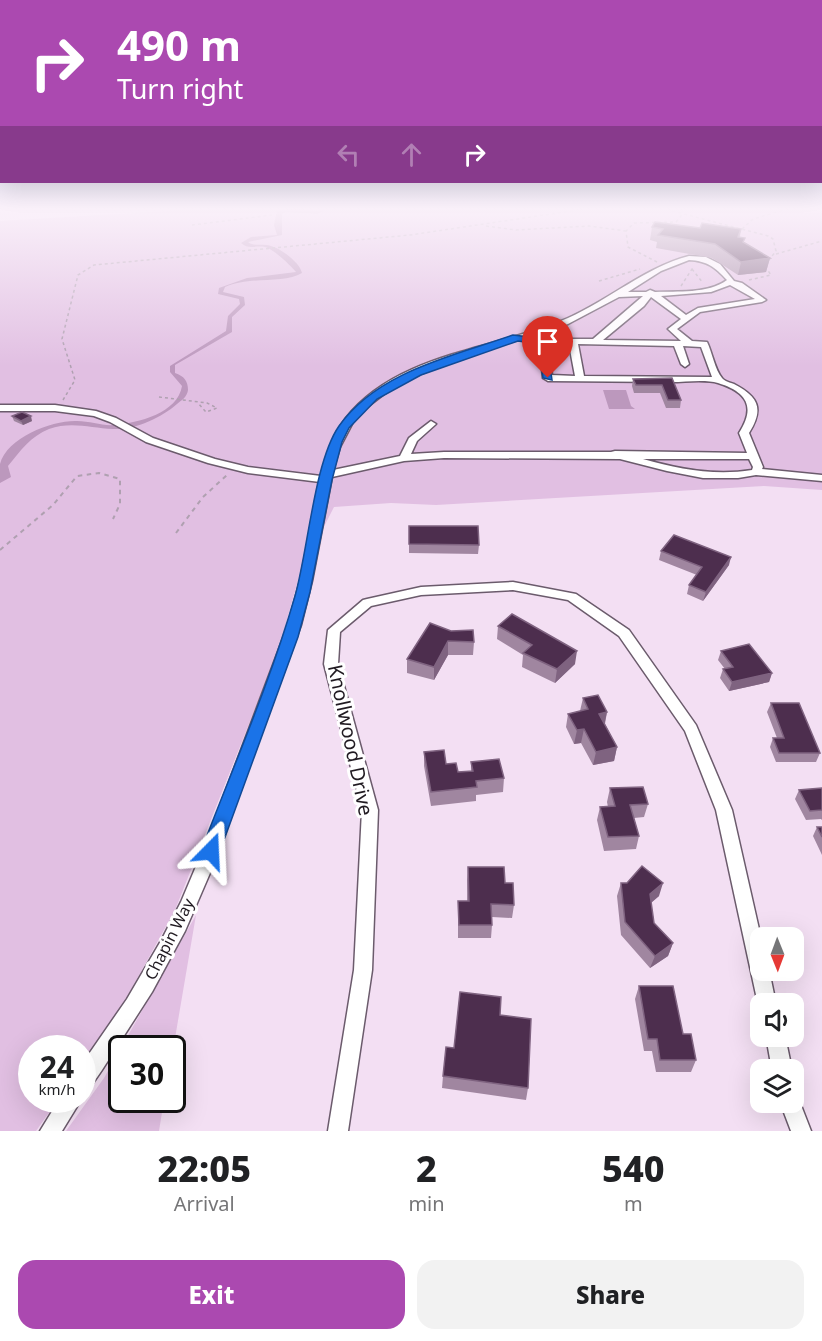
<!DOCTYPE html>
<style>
body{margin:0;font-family:"Noto Sans",sans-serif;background:#f2f2f2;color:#202124;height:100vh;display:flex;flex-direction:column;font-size:22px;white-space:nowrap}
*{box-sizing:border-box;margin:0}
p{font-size:20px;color:#757577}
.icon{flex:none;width:33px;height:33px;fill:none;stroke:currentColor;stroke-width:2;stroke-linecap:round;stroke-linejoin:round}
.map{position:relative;height:1131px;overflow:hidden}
.drawer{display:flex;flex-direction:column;background:#fff;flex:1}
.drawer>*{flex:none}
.top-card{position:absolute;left:0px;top:0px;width:822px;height:183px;box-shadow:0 6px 24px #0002;background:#ab49b0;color:#fff;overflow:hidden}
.needle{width:39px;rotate:179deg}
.tools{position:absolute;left:750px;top:927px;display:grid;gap:12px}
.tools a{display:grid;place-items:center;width:54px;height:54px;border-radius:12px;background:#fff;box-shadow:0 6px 24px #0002;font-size:30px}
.speed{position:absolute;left:18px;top:1035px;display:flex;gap:12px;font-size:30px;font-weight:700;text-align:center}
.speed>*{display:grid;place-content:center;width:78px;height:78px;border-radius:50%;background:#fff;box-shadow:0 6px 24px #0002;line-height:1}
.speed small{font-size:15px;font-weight:400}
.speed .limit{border:3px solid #111;border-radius:9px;background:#fff;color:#111}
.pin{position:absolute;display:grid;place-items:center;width:51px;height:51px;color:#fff;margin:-62px -26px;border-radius:50% 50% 50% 0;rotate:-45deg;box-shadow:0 0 6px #0007}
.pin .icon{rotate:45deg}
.me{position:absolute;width:66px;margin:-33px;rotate:21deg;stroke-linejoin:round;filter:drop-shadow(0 0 4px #0008)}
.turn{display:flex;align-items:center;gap:21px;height:126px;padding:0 18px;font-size:27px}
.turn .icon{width:78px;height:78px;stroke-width:2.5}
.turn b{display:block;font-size:42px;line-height:51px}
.lanes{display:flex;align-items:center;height:57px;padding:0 18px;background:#0003;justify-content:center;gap:30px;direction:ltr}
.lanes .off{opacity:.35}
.eta{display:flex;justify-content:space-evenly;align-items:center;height:102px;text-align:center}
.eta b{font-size:36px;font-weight:800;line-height:42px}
.button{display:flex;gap:12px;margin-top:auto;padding:12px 18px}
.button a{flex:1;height:69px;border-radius:18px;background:#ab49b0;color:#fff;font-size:24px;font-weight:800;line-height:69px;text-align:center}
.button a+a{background:#f2f2f2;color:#202124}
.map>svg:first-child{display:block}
</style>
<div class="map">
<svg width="822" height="1131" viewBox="0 0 822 1131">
<rect width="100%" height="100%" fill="#f3dff3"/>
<path fill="#e1bfe2" d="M218 208H822V490L764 486 436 505 391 503 334 507 300 574 278 651 175 910 122 1006 83 1064 82 1048H32V1100H58L36 1131H0V221Z
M196 915 173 1050 122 1048V1100H164L159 1131H66L104 1078Z"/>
<path fill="#bc98bd" d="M297 208 316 211 330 208 317 214 286 212 282 214V235L248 242C254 247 262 243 271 246 282 249 300 263 302 273 284 284 250 276 225 287L223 292 244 297 245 305 232 317V332L175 365V373C184 376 188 381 188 390 187 397 182 400 177 404 161 418 135 430 113 429 91 428 71 421 49 429 31 436 20 451 8 466L11 477 0 483C0 477 0 470 0 464 7 437 53 420 77 421 90 421 102 426 114 425 138 423 178 413 182 386L170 372V366L226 331 228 316 240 304 239 299 218 294 219 288 247 278 296 272C292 267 274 249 265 247 256 245 249 250 241 243L251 237 277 235 274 225 277 210Z
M603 390H626L631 406 635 409H609Z"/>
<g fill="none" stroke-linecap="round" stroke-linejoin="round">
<g stroke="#6b5b6c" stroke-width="3">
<path id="minor" d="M689 256 706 257 720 264 734 281 742 283 766 300 762 302 700 312 677 329 692 341 707 342C712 352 715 370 722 378 724 381 731 383 734 384 759 397 764 409 749 433L763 467 762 469 822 475V481L756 475 738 478H703L667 471 620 459 444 458 404 461 332 477 312 581 301 625 210 873 185 931 152 992 102 1070 89 1089 82 1092V1064L127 999 162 939 181 902 208 838 288 625 300 581 320 482 248 473 208 463 146 442 110 422 94 416 55 411H0V405H55L96 411 116 418 153 438 215 459 248 467 321 476C327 456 333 435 346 418 397 353 497 349 568 318 609 300 646 267 689 256ZM689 260C707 261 715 267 727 280 708 294 677 291 655 292L650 290 646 292H628L661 271ZM730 285 755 299 698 308 686 315 661 296 711 292ZM643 296 593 339H533V343L539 344 543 378 548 381C589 381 631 382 672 382 686 382 705 379 718 383 747 392 756 407 739 433L747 453 615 451 611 452H444L411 454 417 441 436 424 431 421 409 438 400 456 333 470 340 447 353 422 362 411 384 394 408 379 460 358 568 324 619 297ZM651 297 681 319 668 329 681 341 603 340 644 306ZM548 344H569L575 376 552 375ZM578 344 674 346 681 364 685 367 689 364 683 346 701 347 712 377 584 376ZM643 459H749L753 467 752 470C714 476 679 469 643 459Z
M513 582 576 594 629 630 696 725 732 810 761 938 760 970H769L776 1004H760V1011L758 1004 716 810 685 731 619 636 568 600 513 590 421 595 371 606 340 632 338 664 378 810 372 970 348 1131H328L354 970 362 810 324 664 328 630 363 600 367 599 421 587Z
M766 1036H785L792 1070H772Z
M794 1093 797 1095 811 1131H791L780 1102H794Z
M59 1100H81L62 1131H40Z"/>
</g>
<path stroke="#afa0b0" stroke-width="1.5" stroke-dasharray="3 3" stroke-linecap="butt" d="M661 208 768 236 773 239 776 251 769 260
M192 225 272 215
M486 226 516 230 589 226 626 231
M742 229 753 219 790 208
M776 254 822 241
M657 262 628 247 626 231 634 223 676 222 681 216 682 208
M692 269 703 283
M749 280 771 275 767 269
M599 281 640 269
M681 286 694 266
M159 397 207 403 217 408 206 412 198 403
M63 400 75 380 62 339 78 275 94 265 410 235 591 208"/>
<path stroke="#afa0b0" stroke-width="2" stroke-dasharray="4.5 4.5" stroke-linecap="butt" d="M176 533 203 497 227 475
M0 550 53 505 77 476 99 473 120 479V504L113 519"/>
<use href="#minor" fill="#fff" fill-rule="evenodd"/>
</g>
<path fill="#a086a0" d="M652 227 741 229 740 237 744 242 770 258 766 272 738 275 712 258 656 248 657 242 650 240Z
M672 378 681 400 680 408H666L660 393H634L632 386 633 379Z
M12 416 32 421 23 425 14 421Z
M409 526 479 545 478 554 409 553Z
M661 551 729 565 703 601 687 594 689 585 697 575 659 560Z
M430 623 474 642 473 655H448L434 680 407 673V659Z
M498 626 575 664 555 683 522 667 523 655 497 639Z
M721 651 772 673 769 682 729 691 720 678 723 669H725L718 660Z
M583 698 607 712 605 724 617 747 614 761 593 765 581 743 574 744 566 727 568 714 580 711Z
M771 703 820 753 816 762H776L770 747 773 738H777L767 712Z
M424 752 446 764 458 772 471 771V762L504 778 503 792 476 795V801L431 806 424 766Z
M610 788 648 804 644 817 634 818 639 836 636 849 604 851 597 820 600 807H608L607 802Z
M822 788V820L821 819 806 820 795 799 799 790Z
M817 827H822V855L813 836Z
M468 867 505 883 514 905 512 918 492 917V925L491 938H458V901H467V880Z
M621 883 659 896 651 903 654 923 673 943 668 956 650 968 621 935 617 896Z
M639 986 683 1034 696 1060 691 1072H656L652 1051H644L635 999Z
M500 1015 528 1088 526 1100 442 1088 443 1076 454 1048Z"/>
<path fill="#7f6380" d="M770 258 766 272 738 275 741 262Z
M31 416 32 421 23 425 21 421Z
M731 557 729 565 703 601 706 592Z
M448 641V655L434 680V667Z
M577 651 575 664 555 683 557 669Z
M772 673 769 682 729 691 732 682Z
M607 712 604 726 599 714Z
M584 729 581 743 574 744 577 730Z
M617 747 614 761 593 765 596 752Z
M663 883 659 896 646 907 650 894Z
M673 943 668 956 650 968 655 956Z"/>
<path fill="#4d2e4e" stroke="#7f6380" stroke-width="1.5" d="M655 222 700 228 702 223 741 229 738 237 745 238 743 242 770 258 741 262 715 244 658 235 663 229 652 227Z
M672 378 681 400H668L662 385H636L633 379Z
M22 412 31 416 21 421 12 416Z
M409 526H478L479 545 409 544Z
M674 535 731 557 706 592 689 585 702 567 661 551Z
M512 614 577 651 557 669 523 653 532 645 498 626Z
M430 623 451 631 473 630 474 642 448 641 434 667 407 659Z
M749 644 772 673 732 682 723 669 733 667 721 651Z
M598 695 607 712 599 714 617 747 596 752 584 729 577 730 568 714 588 709 583 698Z
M771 703H799L820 753H779L773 738H784Z
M444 750 446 764 456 763 458 772 473 771 471 762 499 759 504 778 476 781 477 787 431 792 424 752Z
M643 787 648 804 630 805 639 836 608 837 600 807 615 806 610 788Z
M822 788V810L810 811 799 790Z
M817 827H822V837Z
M642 866 663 883 650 894 654 923 673 943 655 956 625 922 621 883H627Z
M468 867H504L505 883H513L514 905 491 904 492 925H459L458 901H469Z
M639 986H673L683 1034H691L696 1060H660L657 1039H648Z
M460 992 501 997 500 1015 531 1019 528 1088 443 1076 446 1047 454 1048Z"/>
<linearGradient id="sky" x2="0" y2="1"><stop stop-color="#96a9d7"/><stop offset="0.57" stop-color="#faf1fa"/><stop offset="1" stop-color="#faf1fa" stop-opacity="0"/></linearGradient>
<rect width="822" height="366" fill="url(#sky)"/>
<path fill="#1a73e8" stroke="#114b97" stroke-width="1.5" d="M513 335 546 339 552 380 543 378 538 344 518 341 421 375 377 399 349 428 342 442 332 480 310 592 298 637 220 851 217 857 211 860 204 857 201 851C233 767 270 683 295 596 308 551 314 462 339 426 378 371 454 356 513 335Z"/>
<g text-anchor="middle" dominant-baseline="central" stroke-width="6" stroke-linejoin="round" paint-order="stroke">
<g font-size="16" fill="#201a21" stroke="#fff">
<text transform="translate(169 939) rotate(-63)">Chapin Way</text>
</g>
<g font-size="20" fill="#201a21" stroke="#fff">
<text transform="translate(351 740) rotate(78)">Knollwood Drive</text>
</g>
</g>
</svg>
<div class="tools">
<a><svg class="needle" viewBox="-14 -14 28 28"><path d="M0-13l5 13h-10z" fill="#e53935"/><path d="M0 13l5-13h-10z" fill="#757577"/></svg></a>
<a><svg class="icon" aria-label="sound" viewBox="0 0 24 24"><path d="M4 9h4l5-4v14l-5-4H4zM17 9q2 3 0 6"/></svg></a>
<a><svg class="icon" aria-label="layers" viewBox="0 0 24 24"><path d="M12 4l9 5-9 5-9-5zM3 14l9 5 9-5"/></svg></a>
</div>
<div class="speed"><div>24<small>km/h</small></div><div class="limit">30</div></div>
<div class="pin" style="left:548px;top:378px;background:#d93025"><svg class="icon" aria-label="arrive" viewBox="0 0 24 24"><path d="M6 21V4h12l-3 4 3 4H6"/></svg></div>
<svg class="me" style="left:211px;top:851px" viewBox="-20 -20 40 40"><path d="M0-17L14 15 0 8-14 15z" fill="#1a73e8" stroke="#fff" stroke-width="4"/></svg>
<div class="top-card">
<div class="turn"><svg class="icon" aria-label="right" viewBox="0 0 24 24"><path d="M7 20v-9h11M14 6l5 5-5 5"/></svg><div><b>490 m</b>Turn right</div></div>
<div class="lanes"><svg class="icon off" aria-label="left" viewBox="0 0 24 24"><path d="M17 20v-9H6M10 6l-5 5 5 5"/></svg><svg class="icon off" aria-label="ahead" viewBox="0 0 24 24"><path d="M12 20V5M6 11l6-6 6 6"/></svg><svg class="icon" aria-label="right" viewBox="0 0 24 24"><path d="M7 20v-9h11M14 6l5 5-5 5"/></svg></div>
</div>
</div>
<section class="drawer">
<div class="eta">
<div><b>22:05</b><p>Arrival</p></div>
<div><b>2</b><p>min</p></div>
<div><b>540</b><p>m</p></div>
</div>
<div class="button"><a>Exit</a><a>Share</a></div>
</section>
